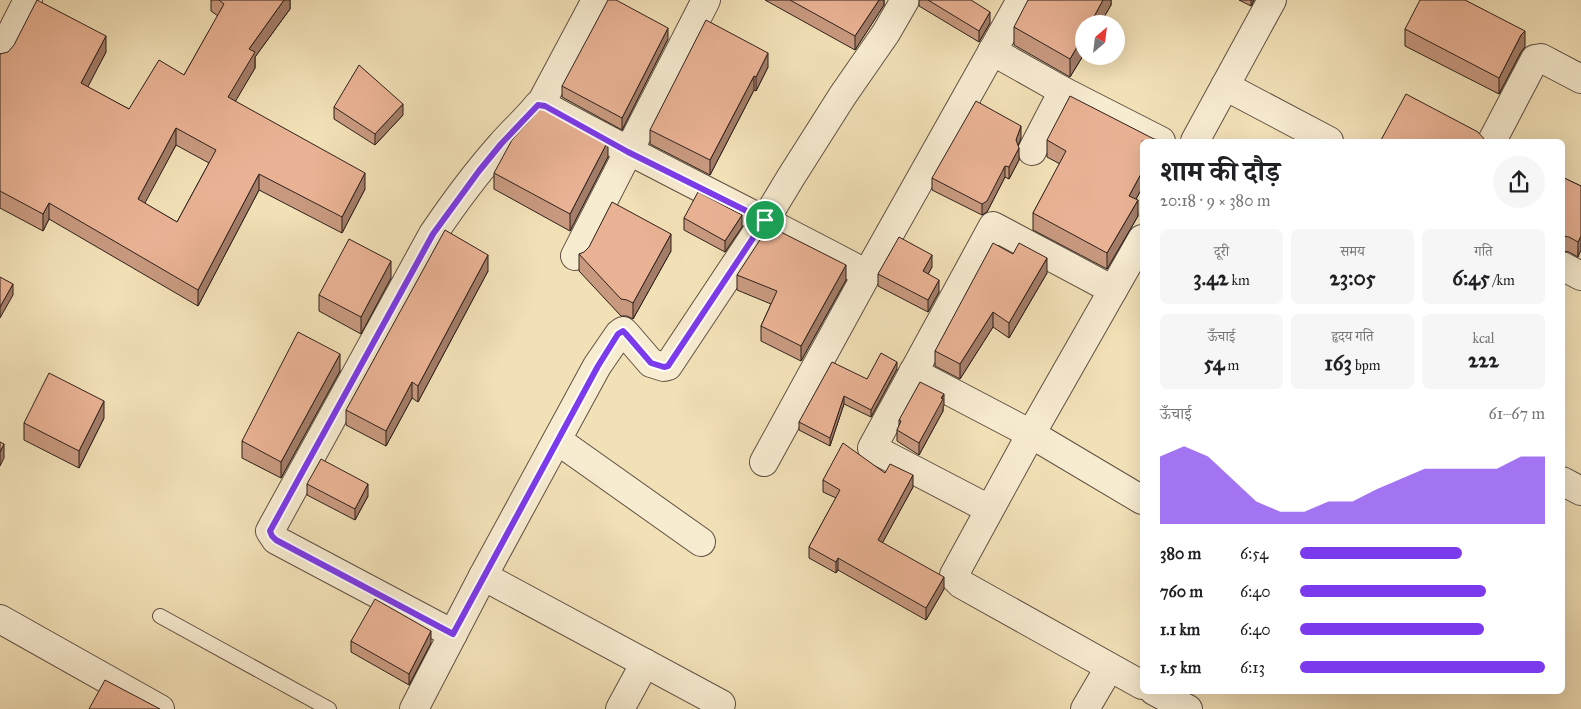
<!DOCTYPE html>
<html lang="hi">
<head>
<meta charset="utf-8">
<style>
	body { margin:0; font-family:"IM FELL Great Primer","Noto Serif Devanagari",serif; background:#f6f6f6; color:#202124; height:100vh; display:flex; flex-direction:column; font-size:19px; white-space:nowrap }
	* { box-sizing:border-box; margin:0 }
	p { font-size:16px; color:#757577 }
	.icon { flex:none; width:28px; height:28px; fill:none; stroke:currentColor; stroke-width:2; stroke-linecap:round; stroke-linejoin:round }
	.map { position:relative; flex:1; overflow:hidden }
	.panel { position:absolute; left:1140px; top:139px; width:425px; height:555px; display:flex; flex-direction:column; background:#fff; border-radius:8px; box-shadow:0 5px 20px #0002 }
	.panel>* { flex:none }
	.needle { width:32px; rotate:28deg }
	.buttons { position:absolute; left:1075px; top:15px; display:grid; gap:10px }
	.buttons a { display:grid; place-items:center; width:50px; height:50px; border-radius:50%; background:#fff; box-shadow:0 5px 20px #0002; font-size:25px }
	.pin { position:absolute; display:grid; place-items:center; width:42px; height:42px; color:#fff; margin:-21px; border:2px solid #fff; border-radius:50%; box-shadow:0 1px 5px #0007 }
	.round { display:grid; place-items:center; flex:none; width:52px; height:52px; border-radius:26px; background:#f6f6f6 }
	.summary { display:flex; align-items:center; justify-content:space-between; height:85px; padding:0 20px }
	h1 { font-size:28px; font-weight:700; line-height:38px }
	.figures { display:grid; grid-template-columns:repeat(3,1fr); gap:8px; height:85px; padding:5px 20px }
	.figures div { display:grid; align-content:center; border-radius:8px; background:#f6f6f6; text-align:center }
	.figures b { font-size:21px; font-weight:700 }
	.figures small { font-size:14px; font-weight:400 }
	.figures p { font-size:14px }
	.chart { height:140px; padding:10px 20px }
	.chart p { display:flex; justify-content:space-between }
	.chart svg { width:100%; height:90px; margin-top:5px; fill:#7c3aed; opacity:.7 }
	ul { padding:0 20px; list-style:none; font-size:16px }
	li { display:grid; grid-template-columns:80px 60px 1fr; align-items:center; height:38px }
	li i { height:12px; border-radius:6px; background:#7c3aed }
	.map>svg:first-child { display:block }
</style>
</head>
<body>
<div class="map">
<svg width="1581" height="709" viewBox="0 0 1581 709">
	<rect width="100%" height="100%" fill="#f2e0b7"/>
	<filter id="stains"><feTurbulence type="fractalNoise" baseFrequency=".004" numOctaves="4"/><feColorMatrix values="0 0 0 0 .2 0 0 0 0 .09 0 0 0 0 .02 0 0 0 .5 -.17"/></filter>
	<radialGradient id="worn" r=".72"><stop offset=".6" stop-color="#630" stop-opacity="0"/><stop offset="1" stop-color="#630" stop-opacity=".3"/></radialGradient>
	<g fill="none" stroke-linecap="round" stroke-linejoin="round">
		<defs>
			<path id="lane" d="M160,616L329,709"/>
			<g id="street">
				<path d="M992,51L1063,91L1161,141"/>
				<path d="M0,55L28,0"/>
				<path d="M1225,86L1329,141"/>
				<path d="M540,105L596,0"/>
				<path d="M1195,141L1272,0"/>
				<path d="M1492,141L1535,59L1541,58L1581,79"/>
				<path d="M1032,151L1063,91"/>
				<path d="M1142,239L1031,434L954,575L955,578L961,584L1142,685"/>
				<path d="M575,256L706,0"/>
				<path d="M1562,266L1581,276"/>
				<path d="M913,372L1031,434L1142,500"/>
				<path d="M557,440L701,542"/>
				<path d="M764,462L867,274L1021,0"/>
				<path d="M1562,481L1581,491"/>
				<path d="M989,509L872,448L993,226L1113,290"/>
				<path d="M483,576L721,704"/>
				<path d="M0,619L160,709"/>
				<path d="M453,634L276,540L270,531L433,234C454,203 476,173 501,145C513,131 527,119 538,105L545,106C651,164 760,217 867,274"/>
				<path d="M1154,691L1188,709"/>
				<path d="M414,709L483,576L597,366L619,334L623,331L626,334L651,363L664,367L668,366L765,220L791,177L843,95L886,33L905,0"/>
				<path d="M620,709L645,663"/>
				<path d="M1085,709L1109,668"/>
			</g>
		</defs>
		<use href="#lane" stroke="#5f5042" stroke-width="16"/>
		<use href="#street" stroke="#5f5042" stroke-width="30"/>
		<use href="#lane" stroke="#f7ebd0" stroke-width="14"/>
		<use href="#street" stroke="#f7ebd0" stroke-width="28"/>
	</g>
	<g fill="#c8997f" stroke="#2e201b" fill-rule="evenodd">
		<path d="M211,0H290V9L255,57V68L235,101L365,189L342,233L259,190L198,306L49,219L43,231L0,208V54L106,52L87,87L129,109L184,75L218,16L211,11ZM176,145L209,163L177,222L144,203Z"/>
		<path d="M765,0H884V5L855,50Z"/>
		<path d="M919,0H971L990,23L979,42L919,6Z"/>
		<path d="M1111,0V5L1100,24H1084V54L1070,77L1014,45V27Z"/>
		<path d="M1239,0H1254L1251,6Z"/>
		<path d="M1405,29L1525,47L1521,52L1499,94L1405,46Z"/>
		<path d="M668,39L622,130L562,97V86Z"/>
		<path d="M768,67L756,91L754,90L710,175L650,144V130Z"/>
		<path d="M334,107L403,115L375,145L334,119Z"/>
		<path d="M1021,138L1018,146L1019,160L1009,179L1005,177L987,212L982,215L932,190V178Z"/>
		<path d="M1047,140L1160,141H1142V188L1136,199L1138,216L1107,269L1033,230V213L1060,164L1047,157Z"/>
		<path d="M608,157L570,231L494,189V173Z"/>
		<path d="M1562,177L1581,186L1578,257L1569,252L1562,251Z"/>
		<path d="M684,218L742,227L725,252L684,230Z"/>
		<path d="M671,251L633,319L627,316H621L579,271V254Z"/>
		<path d="M932,267L928,274L939,292L928,312L878,286V274Z"/>
		<path d="M488,271L418,402L412,398L386,446L346,425V410Z"/>
		<path d="M1047,273L1009,338L993,327L960,379L935,366V351Z"/>
		<path d="M737,275L846,280L801,361L761,341V326L771,304L737,290Z"/>
		<path d="M391,278L361,334L319,311V295Z"/>
		<path d="M897,369L871,417L844,404L830,446L799,430V422L867,379Z"/>
		<path d="M340,371L281,478L242,458V441Z"/>
		<path d="M944,406L943,407V411L919,455L897,441V430L899,426V420Z"/>
		<path d="M104,418L79,468L24,440V423Z"/>
		<path d="M885,473L913,487L882,543L944,589L926,620L838,570L836,573L809,558V547L836,498L823,492V480Z"/>
		<path d="M307,484L368,496L355,520L307,495Z"/>
		<path d="M351,641L431,643L409,685L351,652Z"/>
	</g>
	<g fill="#a37d68" stroke="#2e201b">
		<path d="M284,0H290V9L255,57V68L228,114V97L249,49Z"/>
		<path d="M879,0H884V5L855,50V36Z"/>
		<path d="M1103,0H1111V5L1100,24H1090Z"/>
		<path d="M1251,0H1254L1251,6Z"/>
		<path d="M990,12V23L979,42V31Z"/>
		<path d="M668,28V39L622,130V118Z"/>
		<path d="M1525,31V47L1521,52L1499,94V78L1521,35Z"/>
		<path d="M1084,35V54L1070,77V59Z"/>
		<path d="M106,36V52L81,100V83Z"/>
		<path d="M768,53V67L756,91V77Z"/>
		<path d="M754,76V90L710,175V160Z"/>
		<path d="M403,104V115L375,145V134Z"/>
		<path d="M1021,126V138L1016,151V140Z"/>
		<path d="M176,128V145L138,216V199Z"/>
		<path d="M608,141V157L570,231V214Z"/>
		<path d="M1019,148V160L1009,179V167Z"/>
		<path d="M1005,166V177L987,212L982,215V204Z"/>
		<path d="M1142,172V188L1129,212V196Z"/>
		<path d="M365,173V189L342,233V217Z"/>
		<path d="M259,174V190L198,306V290Z"/>
		<path d="M1138,200V216L1107,269V253Z"/>
		<path d="M49,203V219L43,231V214Z"/>
		<path d="M742,215V227L725,252V241Z"/>
		<path d="M671,234V251L633,319V303Z"/>
		<path d="M1581,236V250L1578,257V242Z"/>
		<path d="M488,255V271L418,402V386Z"/>
		<path d="M932,255V267L923,283V271Z"/>
		<path d="M1047,258V273L1009,338V323Z"/>
		<path d="M391,261V278L361,334V317Z"/>
		<path d="M846,265V280L801,361V346Z"/>
		<path d="M939,280V292L928,312V300Z"/>
		<path d="M13,284V295L0,318V307Z"/>
		<path d="M993,312V327L960,379V364Z"/>
		<path d="M340,354V371L281,478V462Z"/>
		<path d="M897,362V369L871,417V410Z"/>
		<path d="M412,382V398L386,446V431Z"/>
		<path d="M944,394V406L943,407V411L919,455V443Z"/>
		<path d="M844,396V404L830,446V438Z"/>
		<path d="M104,401V418L79,468V451Z"/>
		<path d="M4,444V458L0,466V452Z"/>
		<path d="M913,475V487L878,551V540Z"/>
		<path d="M368,484V496L355,520V509Z"/>
		<path d="M838,558V570L836,573V562Z"/>
		<path d="M944,577V589L926,620V608Z"/>
		<path d="M431,631V643L409,685V674Z"/>
	</g>
	<g fill="#e9b294" stroke="#2e201b" fill-rule="evenodd">
		<path d="M37,0L106,36L81,83L129,109L159,60L184,75L224,4L219,0H284L249,49L255,52L228,97L365,173L342,217L259,174L198,290L49,203L43,214L0,191V54L8,52L14,45ZM176,128L216,150L177,222L138,199Z"/>
		<path d="M608,0H616L668,28L622,118L562,86Z"/>
		<path d="M790,0H879L855,36Z"/>
		<path d="M928,0H971L990,12L979,31Z"/>
		<path d="M1028,0H1103L1090,24H1084V35L1070,59L1014,27Z"/>
		<path d="M1420,0H1465L1525,31L1521,35L1499,78L1405,29Z"/>
		<path d="M706,20L768,53L756,77L754,76L710,160L650,130Z"/>
		<path d="M359,65L403,104L375,134L334,107Z"/>
		<path d="M1406,94L1478,132L1485,140L1495,141H1383L1381,140Z"/>
		<path d="M1070,96L1154,139L1160,140L1159,141H1142V172L1129,196L1138,200L1107,253L1033,213L1066,151L1047,140Z"/>
		<path d="M976,101L1021,126L1016,140L1019,148L1009,167L1005,166L987,201L982,204L932,178Z"/>
		<path d="M543,106L608,141L570,214L494,173L512,140Z"/>
		<path d="M1562,177L1581,186V236L1578,242L1569,237L1562,236Z"/>
		<path d="M698,192L742,215L725,241L684,218Z"/>
		<path d="M612,202L671,234L633,303L627,300L621,299L579,254L584,252L589,247Z"/>
		<path d="M769,226L846,265L801,346L761,326L777,291L737,275Z"/>
		<path d="M445,230L488,255L418,386L412,382L386,431L346,410Z"/>
		<path d="M899,237L932,255L923,271L939,280L928,300L878,274Z"/>
		<path d="M349,239L391,261L361,317L319,295Z"/>
		<path d="M993,243L1013,254L1019,243L1047,258L1009,323L993,312L960,364L935,351Z"/>
		<path d="M0,277L13,284L0,307Z"/>
		<path d="M298,332L340,354L281,462L242,441Z"/>
		<path d="M881,353L897,362L871,410L844,396L830,438L799,422L832,362L867,379Z"/>
		<path d="M49,373L104,401L79,451L24,423Z"/>
		<path d="M920,382L944,394L941,398L943,399L919,443L897,430L901,421L899,420Z"/>
		<path d="M0,442L4,444L0,452Z"/>
		<path d="M843,443L885,473L890,464L913,475L878,540L944,577L926,608L838,558L836,562L809,547L840,490L823,480Z"/>
		<path d="M321,459L368,484L355,509L307,484Z"/>
		<path d="M375,599L431,631L409,674L351,641Z"/>
		<path d="M105,680L160,709H89Z"/>
	</g>
	<g fill="none" stroke-linecap="round" stroke-linejoin="round">
		<defs>
			<path id="route" d="M538,105L545,106L628,152L765,220L668,366L664,367L651,363L626,334L623,331L618,334L598,366L453,634L276,540L272,536L270,531L433,234L479,171L501,144Z"/>
		</defs>
		<use href="#route" stroke="#fff" stroke-width="10"/>
		<use href="#route" stroke="#7c3aed" stroke-width="6"/>
	</g>
	<rect width="100%" height="100%" filter="url(#stains)"/>
	<rect width="100%" height="100%" fill="url(#worn)"/>
</svg>
<div class="buttons">
<a><svg class="needle" viewBox="-14 -14 28 28"><path d="M0-13l5 13h-10z" fill="#e53935"/><path d="M0 13l5-13h-10z" fill="#757577"/></svg></a>
</div>
<div class="pin" style="left:765px;top:220px;background:#1e9e55"><svg class="icon" aria-label="arrive" viewBox="0 0 24 24"><path d="M6 21V4h12l-3 4 3 4H6"/></svg></div>
<section class="panel">
<div class="summary"><div><h1>शाम की दौड़</h1><p>20:18 · 9 × 380 m</p></div><a class="round"><svg class="icon" aria-label="share" viewBox="0 0 24 24"><path d="M12 15V3M7 8l5-5 5 5M5 13v7h14v-7"/></svg></a></div>
<div class="figures">
<div><p>दूरी</p><b>3.42<small> km</small></b></div>
<div><p>समय</p><b>23:05</b></div>
<div><p>गति</p><b>6:45<small> /km</small></b></div>
</div>
<div class="figures">
<div><p>ऊँचाई</p><b>54<small> m</small></b></div>
<div><p>हृदय गति</p><b>163<small> bpm</small></b></div>
<div><p>kcal</p><b>222</b></div>
</div>
<div class="chart"><p><span>ऊँचाई</span>61–67 m</p>
<svg viewBox="0 0 160 44" preserveAspectRatio="none"><path d="M0 44V11L10 6L20 11L30 22L40 33L50 38L60 38L70 33L80 33L90 27L100 22L110 17L120 17L130 17L140 17L150 11L160 11V44z"/></svg>
</div>
<ul>
<li><b>380 m</b>6:54<i style="width:66%"></i></li>
<li><b>760 m</b>6:40<i style="width:76%"></i></li>
<li><b>1.1 km</b>6:40<i style="width:75%"></i></li>
<li><b>1.5 km</b>6:13<i style="width:100%"></i></li>
</ul>
</section>
</div>
</body>
</html>
